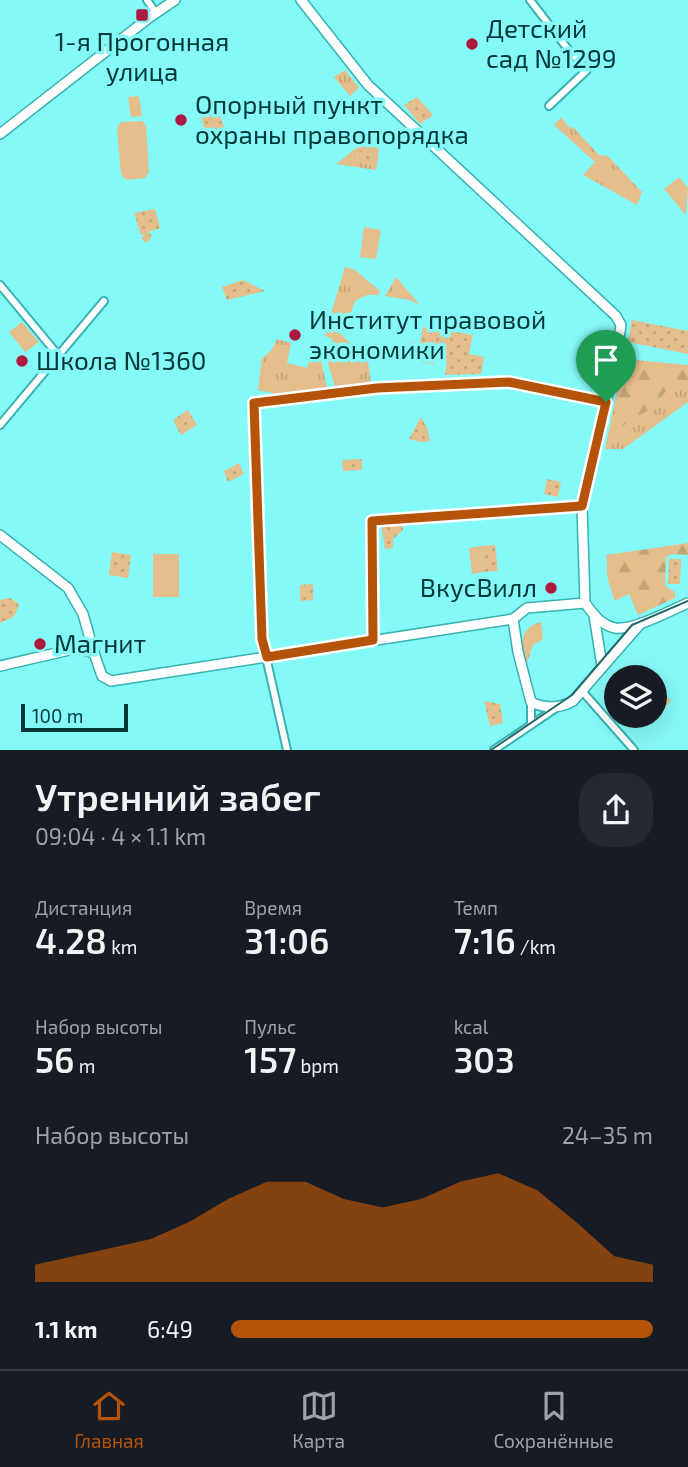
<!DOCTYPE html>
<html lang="ru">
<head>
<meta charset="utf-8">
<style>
	body { margin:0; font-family:"Exo 2",sans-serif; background:#242831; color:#f1f3f6; height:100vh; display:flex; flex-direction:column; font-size:26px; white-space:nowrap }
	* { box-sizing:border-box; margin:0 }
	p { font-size:23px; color:#9ea1a6 }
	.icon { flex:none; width:38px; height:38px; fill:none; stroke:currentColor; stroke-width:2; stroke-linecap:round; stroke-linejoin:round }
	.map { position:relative; height:750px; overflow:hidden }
	.panel { display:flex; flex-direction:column; background:#171b24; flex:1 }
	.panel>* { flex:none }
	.controls { position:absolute; left:604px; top:665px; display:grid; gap:14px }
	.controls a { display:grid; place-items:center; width:63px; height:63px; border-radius:50%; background:#171b24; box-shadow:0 7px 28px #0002; font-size:35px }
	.scale { position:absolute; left:21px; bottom:18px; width:107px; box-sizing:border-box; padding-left:7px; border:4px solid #013939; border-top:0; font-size:19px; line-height:24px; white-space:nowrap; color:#013939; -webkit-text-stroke:5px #85f9f8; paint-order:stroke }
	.pin { position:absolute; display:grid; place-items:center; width:60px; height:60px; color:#fff; margin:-72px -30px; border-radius:50% 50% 50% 0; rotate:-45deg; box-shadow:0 0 7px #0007 }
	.pin .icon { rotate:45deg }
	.round { display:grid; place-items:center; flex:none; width:74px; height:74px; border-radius:28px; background:#242831 }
	.overview { display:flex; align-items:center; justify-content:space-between; height:119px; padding:0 35px }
	h1 { font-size:38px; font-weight:600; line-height:52px }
	.metrics { display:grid; grid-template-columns:repeat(3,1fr); gap:10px; height:119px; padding:7px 35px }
	.metrics div { display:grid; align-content:center }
	.metrics b { font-size:35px; font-weight:600 }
	.metrics small { font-size:19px; font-weight:400 }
	.metrics p { font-size:19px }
	.chart { height:196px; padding:14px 35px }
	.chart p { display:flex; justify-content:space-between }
	.chart svg { width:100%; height:126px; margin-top:7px; fill:#b45309; opacity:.7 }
	ul { padding:0 35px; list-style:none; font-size:23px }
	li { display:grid; grid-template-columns:112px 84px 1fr; align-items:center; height:52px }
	li i { height:18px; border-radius:9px; background:#b45309 }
	.dock { display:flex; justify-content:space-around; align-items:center; height:98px; border-top:2px solid #363941; background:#171b24; font-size:19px; color:#9ea1a6 }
	.dock a { display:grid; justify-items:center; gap:4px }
	.dock .active { color:#b45309 }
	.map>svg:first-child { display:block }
</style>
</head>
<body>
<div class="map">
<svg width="688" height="750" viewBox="0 0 688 750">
	<defs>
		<pattern id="grass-tufts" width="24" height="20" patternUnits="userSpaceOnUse" patternTransform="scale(1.75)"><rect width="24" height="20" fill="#e4be8b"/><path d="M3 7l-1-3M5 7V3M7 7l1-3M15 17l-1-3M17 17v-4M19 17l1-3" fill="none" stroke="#c2a479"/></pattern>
		<pattern id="forest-firs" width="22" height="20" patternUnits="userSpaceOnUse" patternTransform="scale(1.75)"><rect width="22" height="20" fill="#e4be8b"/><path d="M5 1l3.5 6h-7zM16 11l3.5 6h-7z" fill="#c2a479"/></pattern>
		<pattern id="park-dots" width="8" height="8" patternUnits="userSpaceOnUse" patternTransform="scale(1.75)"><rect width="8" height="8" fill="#e4be8b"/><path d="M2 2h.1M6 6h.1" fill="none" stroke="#c2a479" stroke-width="1.8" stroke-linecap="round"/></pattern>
	</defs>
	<rect width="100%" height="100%" fill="#85f9f8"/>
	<g fill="url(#grass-tufts)">
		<path d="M345,70L359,88L350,96L334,77Z"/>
		<path d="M561,117L570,128L573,127L599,155L608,156L642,192L637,205L583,175L595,162L554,125Z"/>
		<path d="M368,139L379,150L376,170L336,164Z"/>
		<path d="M345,267L355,270L380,291L379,295H367L355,301L348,321L351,334L331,314Z"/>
		<path d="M396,277L420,305L410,300L385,296Z"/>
		<path d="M329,322L368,362L371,383L335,387L328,363L333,339L325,336Z"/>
		<path d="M277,339L291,343L287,363L307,368L311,357L321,360L327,389L273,396V393L258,390L262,358L271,351Z"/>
		<path d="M624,359L688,365V402L623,449H605Z"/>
		<path d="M541,622L543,639L533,645L527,663C520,645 519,628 541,622Z"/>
	</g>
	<g fill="url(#forest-firs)">
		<path d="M629,365L688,368V381L667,390L653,407L621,427C609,415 618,376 629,365Z"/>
		<path d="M688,543V555L672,554L666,557L665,586L675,592V598L638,615L629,594L614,601C613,591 607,582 607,573C606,566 608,562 606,555Z"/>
	</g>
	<g fill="url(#park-dots)">
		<path d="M417,97L433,115L420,124L404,105Z"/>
		<path d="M218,110L227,135L209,142L201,117Z"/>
		<path d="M356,150L375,153L373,166L353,163Z"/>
		<path d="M155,209L160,228L148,232L152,236L147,243L141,238L146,234L141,235L134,213Z"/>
		<path d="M243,280L265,291L227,300L222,287Z"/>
		<path d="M632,320L688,331V354L628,342Z"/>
		<path d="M423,327L441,330L440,336L448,338L450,331L473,335L469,354L484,357L481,374L445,375L447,360L435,358L434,364L406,360L409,342L420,344Z"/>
		<path d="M188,410L197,425L181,435L173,420Z"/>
		<path d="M421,417L427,428L430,441L421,442L409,439Z"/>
		<path d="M362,459V470L343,471L342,460Z"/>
		<path d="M239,463L244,474L228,482L224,471Z"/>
		<path d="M547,479L561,482L558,497L544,494Z"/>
		<path d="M402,522L403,530L393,539V548L385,549L381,523Z"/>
		<path d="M495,545L498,571L483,572L481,546Z"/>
		<path d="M112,552L131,555L128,578L109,575Z"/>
		<path d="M669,559H681L680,584H668Z"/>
		<path d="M313,584V600L300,601V585Z"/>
		<path d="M10,598L19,604C14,620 13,617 0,623V600Z"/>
		<path d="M660,691L671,700L661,713L654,708L655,698Z"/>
		<path d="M484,701L500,704L503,723L490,726Z"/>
	</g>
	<g fill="#e4be8b">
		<path d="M139,96L142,116L131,117L128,97Z"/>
		<path d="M142,121L146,126L149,172L145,178L126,180L121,174L117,128L121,122Z"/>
		<path d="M679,177L688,188L686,215L664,189Z"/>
		<path d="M364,227L381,230L376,259L360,257Z"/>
		<path d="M22,322L39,342L25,352L9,332Z"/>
		<path d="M481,546L483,572L472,574L469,548Z"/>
		<rect x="153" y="554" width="26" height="43"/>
	</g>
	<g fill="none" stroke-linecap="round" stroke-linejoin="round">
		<defs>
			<g id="street">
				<path d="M147,0L156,13"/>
				<path d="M530,0L567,48L587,70L549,106"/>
				<path d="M0,285L58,355"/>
				<path d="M0,425L104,301"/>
				<path d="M373,640L372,521L582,506"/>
				<path d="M582,691L634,750"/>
				<path d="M531,723V702"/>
				<path d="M287,750L262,639L254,403L377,388L509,382L606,402"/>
				<path d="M494,750L556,708"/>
			</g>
			<g id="secondary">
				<path d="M301,0L368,85L616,316L621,325L616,357L582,506L585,603"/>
				<path d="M0,134L150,17L175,0"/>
				<path d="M0,535L68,588L83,614L94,653"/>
				<path d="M594,615L602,666"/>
				<path d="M641,623L573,701C559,709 546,709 531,702L518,652L513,619L527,608L585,603C593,614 601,625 615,628C633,631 671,610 688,603"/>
				<path d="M0,666L78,648L94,653L102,676L111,681L513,619"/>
			</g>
		</defs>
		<use href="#street" stroke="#35b2b1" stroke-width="10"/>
		<use href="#secondary" stroke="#35b2b1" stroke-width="12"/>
		<use href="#street" stroke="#fff" stroke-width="6"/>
		<use href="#secondary" stroke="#fff" stroke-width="9"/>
		<path stroke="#236b6b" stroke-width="2" d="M491,750L572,695L632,625L688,601"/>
	</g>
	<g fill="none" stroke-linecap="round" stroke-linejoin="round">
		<defs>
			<path id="route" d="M509,382L606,402L582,506L372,521L373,640L267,657L262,639L254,403L377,388Z"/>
		</defs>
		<use href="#route" stroke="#fff" stroke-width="14"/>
		<use href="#route" stroke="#b45309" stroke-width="9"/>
	</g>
	<g fill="#ae1a3f" stroke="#85f9f8" stroke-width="2.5">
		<rect x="135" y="8" width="14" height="14" rx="3.5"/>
		<circle cx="472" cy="44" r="7"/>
		<circle cx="181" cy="120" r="7"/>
		<circle cx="295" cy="335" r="7"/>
		<circle cx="22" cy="361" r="7"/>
		<circle cx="551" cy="588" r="7"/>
		<circle cx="40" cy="644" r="7"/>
	</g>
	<g text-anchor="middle" stroke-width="7" stroke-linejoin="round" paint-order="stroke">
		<g font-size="26" fill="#013939" stroke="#85f9f8" text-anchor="start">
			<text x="486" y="38">Детский<tspan x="486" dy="30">сад №1299</tspan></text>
			<text x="142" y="51" text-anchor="middle">1-я Прогонная<tspan x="142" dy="30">улица</tspan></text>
			<text x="195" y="114">Опорный пункт<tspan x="195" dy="30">охраны правопорядка</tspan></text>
			<text x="309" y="329">Институт правовой<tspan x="309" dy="30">экономики</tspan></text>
			<text x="36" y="370">Школа №1360</text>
			<text x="537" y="597" text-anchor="end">ВкусВилл</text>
			<text x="54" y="653">Магнит</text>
		</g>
	</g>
</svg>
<div class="controls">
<a><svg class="icon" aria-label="layers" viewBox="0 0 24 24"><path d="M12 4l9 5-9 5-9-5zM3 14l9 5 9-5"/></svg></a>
</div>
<div class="scale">100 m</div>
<div class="pin" style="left:606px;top:402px;background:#1e9e55"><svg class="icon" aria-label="arrive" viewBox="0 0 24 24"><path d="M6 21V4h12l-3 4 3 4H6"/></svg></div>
</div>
<section class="panel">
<div class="overview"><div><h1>Утренний забег</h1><p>09:04 · 4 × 1.1 km</p></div><a class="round"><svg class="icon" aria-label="share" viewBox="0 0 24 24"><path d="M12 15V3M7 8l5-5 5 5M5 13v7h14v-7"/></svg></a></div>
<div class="metrics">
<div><p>Дистанция</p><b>4.28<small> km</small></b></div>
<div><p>Время</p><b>31:06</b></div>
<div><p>Темп</p><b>7:16<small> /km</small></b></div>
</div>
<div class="metrics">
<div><p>Набор высоты</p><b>56<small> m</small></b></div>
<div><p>Пульс</p><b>157<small> bpm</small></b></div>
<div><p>kcal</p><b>303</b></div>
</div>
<div class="chart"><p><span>Набор высоты</span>24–35 m</p>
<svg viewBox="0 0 160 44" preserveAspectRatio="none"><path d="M0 44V38L10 35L20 32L30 29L40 23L50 15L60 9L70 9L80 15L90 18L100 15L110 9L120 6L130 12L140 23L150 35L160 38V44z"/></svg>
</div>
<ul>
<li><b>1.1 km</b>6:49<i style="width:100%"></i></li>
</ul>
</section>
<nav class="dock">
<a class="active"><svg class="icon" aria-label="home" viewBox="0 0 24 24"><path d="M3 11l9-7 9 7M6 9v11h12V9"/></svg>Главная</a>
<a><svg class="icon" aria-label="map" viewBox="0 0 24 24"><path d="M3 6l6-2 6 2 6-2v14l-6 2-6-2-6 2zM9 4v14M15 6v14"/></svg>Карта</a>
<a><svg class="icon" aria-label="saved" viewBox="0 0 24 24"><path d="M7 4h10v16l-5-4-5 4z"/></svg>Сохранённые</a>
</nav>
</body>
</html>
